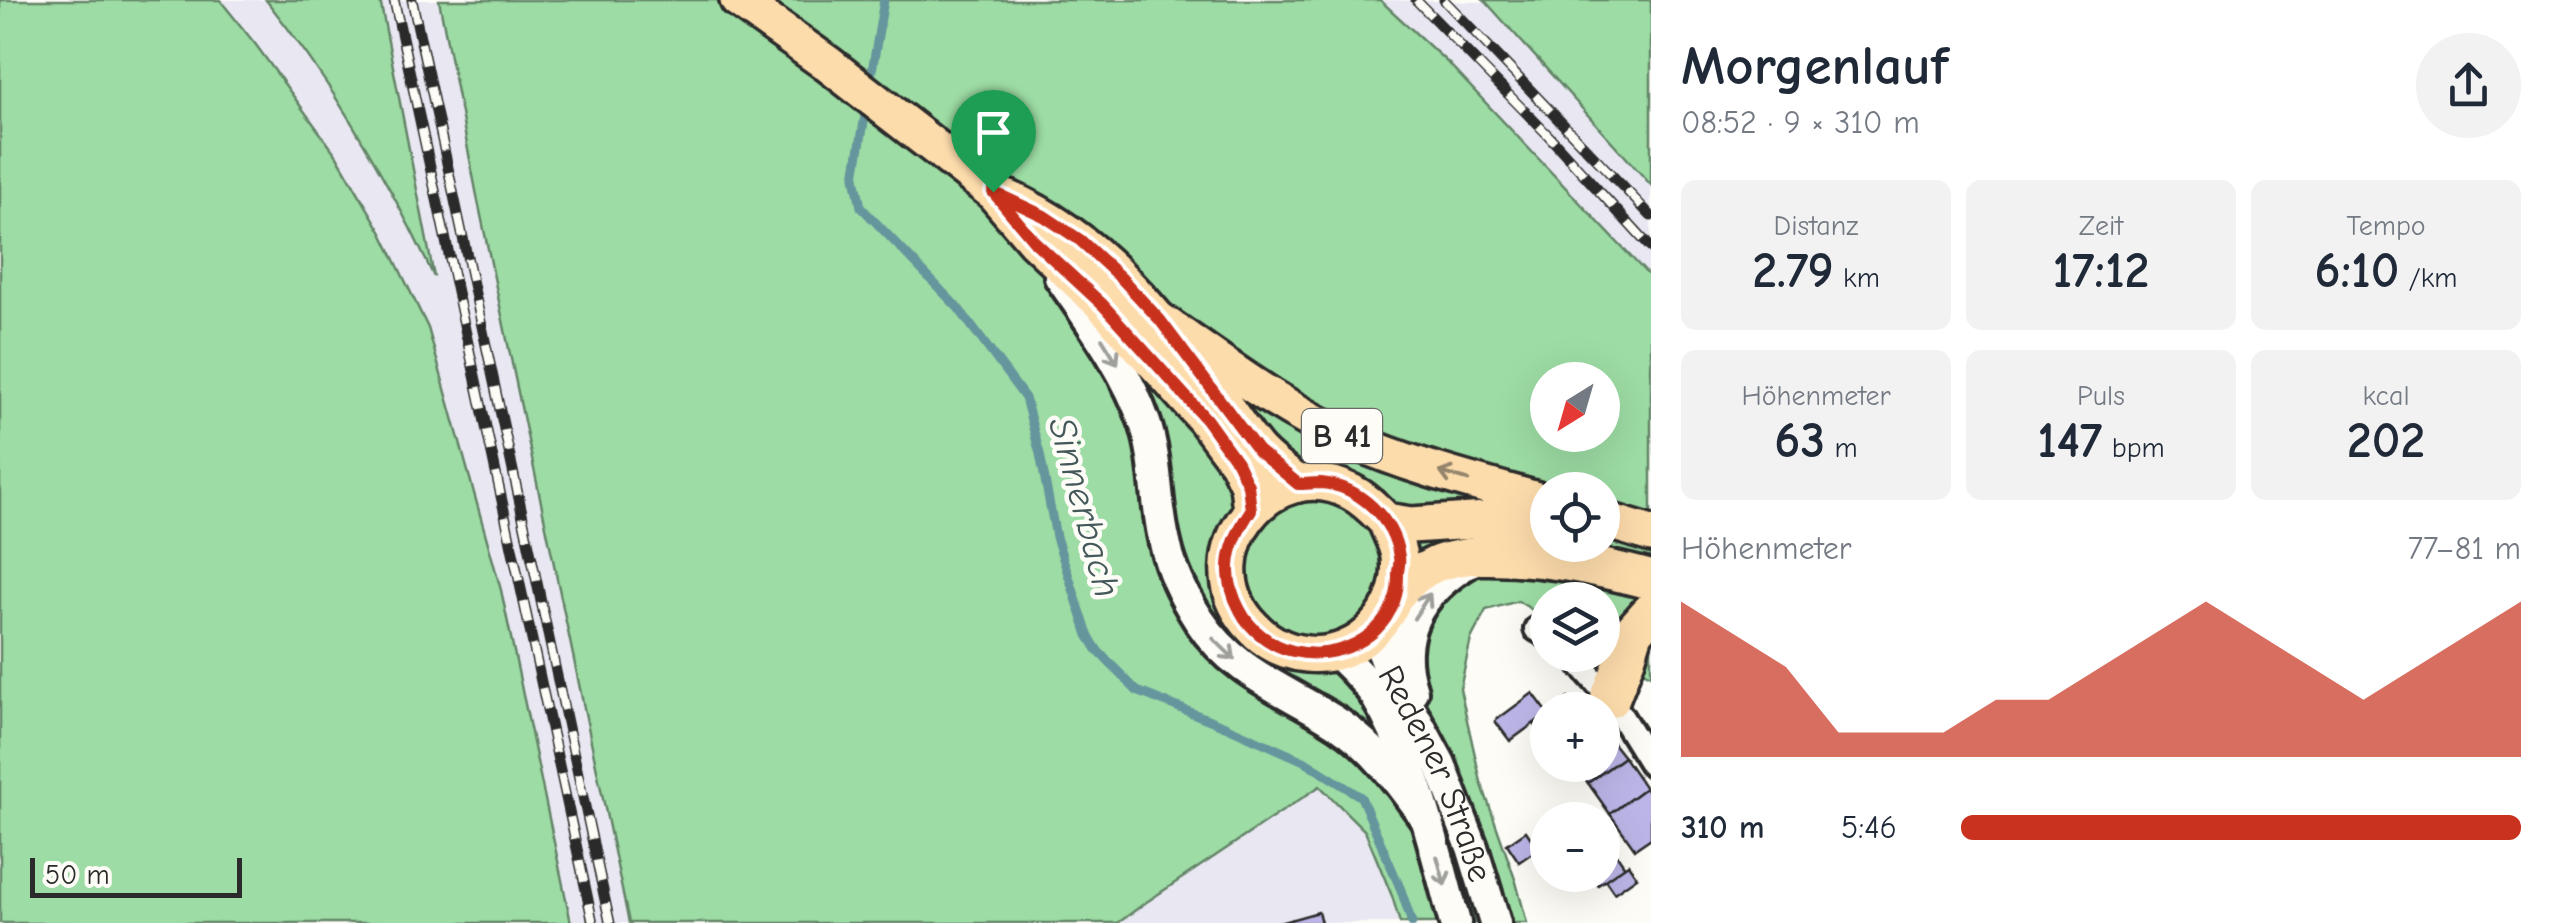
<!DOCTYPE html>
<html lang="de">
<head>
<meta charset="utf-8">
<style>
	body { margin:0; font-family:"Comic Neue",sans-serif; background:#f2f2f3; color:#1f2937; height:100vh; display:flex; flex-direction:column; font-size:38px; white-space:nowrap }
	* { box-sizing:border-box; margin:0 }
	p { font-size:32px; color:#747a83 }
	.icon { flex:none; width:55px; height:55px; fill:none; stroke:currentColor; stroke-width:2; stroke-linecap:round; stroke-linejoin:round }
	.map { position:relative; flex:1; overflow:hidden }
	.details { display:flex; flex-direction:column; background:#fff; width:900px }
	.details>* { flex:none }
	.needle { width:65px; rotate:217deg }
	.fabs { position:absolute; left:1530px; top:362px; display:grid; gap:20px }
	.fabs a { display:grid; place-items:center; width:90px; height:90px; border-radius:50%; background:#fff; box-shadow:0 10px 40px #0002; font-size:50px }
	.scale { position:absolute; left:30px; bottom:25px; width:212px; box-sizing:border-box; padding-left:10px; border:5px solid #2b2b2b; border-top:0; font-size:28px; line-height:35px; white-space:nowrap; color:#2b2b2b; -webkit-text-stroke:8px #fdfcf7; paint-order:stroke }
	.pin { position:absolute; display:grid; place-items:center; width:85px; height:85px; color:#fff; margin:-102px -42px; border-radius:50% 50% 50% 0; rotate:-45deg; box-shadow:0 0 10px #0007 }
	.pin .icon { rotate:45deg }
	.round { display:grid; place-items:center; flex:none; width:105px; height:105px; border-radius:52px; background:#f2f2f3 }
	.head { display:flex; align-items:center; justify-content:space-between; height:170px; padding:0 30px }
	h1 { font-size:55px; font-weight:700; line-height:75px }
	.stats { display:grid; grid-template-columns:repeat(3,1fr); gap:15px; height:170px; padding:10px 30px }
	.stats div { display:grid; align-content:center; border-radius:15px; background:#f2f2f3; text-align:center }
	.stats b { font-size:50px; font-weight:700 }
	.stats small { font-size:28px; font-weight:400 }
	.stats p { font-size:28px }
	.chart { height:280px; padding:20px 30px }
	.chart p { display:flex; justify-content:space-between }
	.chart svg { width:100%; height:180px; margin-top:10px; fill:#c8321e; opacity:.7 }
	ul { padding:0 30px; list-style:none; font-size:32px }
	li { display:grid; grid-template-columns:160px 120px 1fr; align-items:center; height:75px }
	li i { height:25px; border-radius:12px; background:#c8321e }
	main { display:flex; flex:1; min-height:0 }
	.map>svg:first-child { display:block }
</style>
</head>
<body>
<main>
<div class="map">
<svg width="1651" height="923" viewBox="0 0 1651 923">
	<rect width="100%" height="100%" fill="#fdfcf7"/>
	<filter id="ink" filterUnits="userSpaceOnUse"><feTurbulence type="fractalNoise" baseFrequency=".01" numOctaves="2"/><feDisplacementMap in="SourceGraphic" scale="20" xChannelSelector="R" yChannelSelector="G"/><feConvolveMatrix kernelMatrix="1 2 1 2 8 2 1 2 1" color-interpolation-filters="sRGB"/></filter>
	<g filter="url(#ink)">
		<g fill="#e9e7f2">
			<path d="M220,0H266L294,35L371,154L432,272L380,0H439L478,201L629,923H571L501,590L428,328L382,233L337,156L256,45Z"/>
			<path d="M1380,0L1486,2L1651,185V278L1449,64Z"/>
			<path d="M1320,785L1365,831L1392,896L1400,923H1118L1145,903Z"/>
		</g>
		<g fill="#9ddca4" stroke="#648468" stroke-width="2.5" fill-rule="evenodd">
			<path d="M0,0H220L256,45L337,156L382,233L428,328L501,590L571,923H0Z"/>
			<path d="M266,0H380L434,277C388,179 334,85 266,0Z"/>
			<path d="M439,0H1380L1449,64L1651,278V675L1603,651L1602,600H1548L1547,619L1518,601L1486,610L1471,639L1460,689L1481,782L1516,882L1527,923H1400L1392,896L1365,831L1320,786L1145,903L1118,923H629L478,201ZM1548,380H1602V435H1548ZM1548,490H1602V545H1548Z"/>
			<path d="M1484,0H1651V185L1486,2Z"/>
		</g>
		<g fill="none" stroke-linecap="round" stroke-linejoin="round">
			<g stroke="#66969d" stroke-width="9">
				<path d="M870,83L884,0"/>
				<path d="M867,103L855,177L861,207L959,309L1025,398L1040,454L1056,537L1088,635L1098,651L1137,691L1225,726L1304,761L1361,797L1401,890L1412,923"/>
			</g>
		</g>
		<g fill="#bbb6e7" stroke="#2b2b2b" stroke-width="2.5">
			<path d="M1533,693L1548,713L1510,741L1495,721Z"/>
			<path d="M1568,698L1577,710H1552Z"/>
			<path d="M1548,713V742L1534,724Z"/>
			<path d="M1609,738L1624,757L1588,783L1575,765H1602V743Z"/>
			<path d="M1624,757L1645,788L1610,814L1588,783Z"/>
			<path d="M1645,788L1651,796V838L1635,849L1610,814Z"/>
			<path d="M1526,831L1538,849L1519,862L1507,844Z"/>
			<path d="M1612,848L1625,867L1598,885L1591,875H1602V855Z"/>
			<path d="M1628,864L1637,877L1614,893L1605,880Z"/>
			<path d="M1318,912L1321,923H1279Z"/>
		</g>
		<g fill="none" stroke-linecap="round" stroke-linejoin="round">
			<defs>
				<g id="minor">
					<path d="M1536,629L1548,636"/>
					<path d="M1572,655L1610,698L1651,764"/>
				</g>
				<g id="secondary">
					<path d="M1060,277C1092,324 1126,369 1145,423C1158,461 1155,504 1165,543C1171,570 1184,597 1199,620C1235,675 1288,690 1339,724C1375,748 1401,784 1426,819"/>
					<path id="s1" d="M1380,624V647L1388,668L1440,764L1472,847L1495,923"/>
					<path d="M1336,652C1350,666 1367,681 1377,698C1417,766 1434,847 1455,923"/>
					<path d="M1412,691C1392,632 1422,589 1472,560"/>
				</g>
				<g id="primary">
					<path d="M738,0L828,64L993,192L1035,241L1103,305L1205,419L1237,462L1248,485L1251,510"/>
					<path d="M1007,198C1097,237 1154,312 1212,388C1227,408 1241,431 1257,450C1269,463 1284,474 1298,484"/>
					<path d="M1159,320C1220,362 1281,409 1349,439C1412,467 1481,484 1548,503"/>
					<path d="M1602,519L1651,534"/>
					<path d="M1386,521C1390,532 1398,546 1399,557C1405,610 1361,660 1307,654C1283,652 1263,640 1248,622C1191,554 1271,450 1351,492C1365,499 1375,510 1386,521L1411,525L1487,520L1548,521"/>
					<path d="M1397,594C1423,564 1443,559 1481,555"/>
				</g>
				<g id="trunk">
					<path d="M1481,555C1540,554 1594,565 1651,580"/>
					<path d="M1610,698L1626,657L1634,631L1651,612"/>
				</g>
			</defs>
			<use href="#minor" stroke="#2b2b2b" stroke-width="30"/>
			<use href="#secondary" stroke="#2b2b2b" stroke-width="38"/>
			<use href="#primary" stroke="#2b2b2b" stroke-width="42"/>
			<use href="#trunk" stroke="#2b2b2b" stroke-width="45"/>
			<use href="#minor" stroke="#fdfcf7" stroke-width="22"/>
			<use href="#secondary" stroke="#fdfcf7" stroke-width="30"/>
			<use href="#primary" stroke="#fddcac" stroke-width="35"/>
			<use href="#trunk" stroke="#fddcac" stroke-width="38"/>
			<defs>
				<g id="rail">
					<path d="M394,0L593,923"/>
					<path d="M412,0L610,923"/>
					<path d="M1416,0L1548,135L1651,248"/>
					<path d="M1444,0L1651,216"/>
				</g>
			</defs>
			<use href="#rail" stroke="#2b2b2b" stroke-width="11"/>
			<use href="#rail" stroke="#fdfcf7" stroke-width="8" stroke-dasharray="22" stroke-linecap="butt"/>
		</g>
		<defs><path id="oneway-shaft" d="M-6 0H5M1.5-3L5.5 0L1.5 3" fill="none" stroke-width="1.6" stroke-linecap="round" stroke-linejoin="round" transform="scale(2.5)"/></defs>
		<g stroke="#9e9e9b">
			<use href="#oneway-shaft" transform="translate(1110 351) rotate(58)"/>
			<use href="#oneway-shaft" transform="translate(1422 606) rotate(-57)"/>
			<use href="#oneway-shaft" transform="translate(1224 649) rotate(44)"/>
			<use href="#oneway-shaft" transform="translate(1441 871) rotate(75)"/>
		</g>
		<use stroke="#94846c" href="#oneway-shaft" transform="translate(1454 476) rotate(-163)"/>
	</g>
	<g fill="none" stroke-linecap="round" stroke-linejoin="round" filter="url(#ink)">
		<defs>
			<path id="route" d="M993,192L1044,216L1080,240L1122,279L1160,320L1258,451L1298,484C1306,484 1314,483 1321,483C1359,486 1394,519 1399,557C1400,562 1399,567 1398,572C1398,579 1398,588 1396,595C1384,640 1335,661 1293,651C1271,646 1250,630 1240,610C1220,573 1229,543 1251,510L1248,485L1237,462L1206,419L1103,305L1035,242Z"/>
		</defs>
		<use href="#route" stroke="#fff" stroke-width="20"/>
		<use href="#route" stroke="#c8321e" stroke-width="12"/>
	</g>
	<g text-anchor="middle" stroke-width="9" stroke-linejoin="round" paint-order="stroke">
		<rect fill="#fdfcf7" stroke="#6a6a68" stroke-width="2.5" x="1302" y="409" width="80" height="54" rx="8"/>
		<g font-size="32" font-weight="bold" fill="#2b2b2b">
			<text x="1342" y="447">B 41</text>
		</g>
		<g font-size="35" fill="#2b2b2b" stroke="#fdfcf7">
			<text dy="12" stroke="none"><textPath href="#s1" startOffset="162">Redener Straße</textPath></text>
		</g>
		<g font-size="38" font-style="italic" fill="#44585a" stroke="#fdfcf7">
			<text transform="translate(1085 507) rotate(75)" y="13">Sinnerbach</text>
		</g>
	</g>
</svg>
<div class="fabs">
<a><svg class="needle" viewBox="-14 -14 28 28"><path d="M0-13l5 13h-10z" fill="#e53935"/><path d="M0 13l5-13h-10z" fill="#747a83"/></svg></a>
<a><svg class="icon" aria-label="locate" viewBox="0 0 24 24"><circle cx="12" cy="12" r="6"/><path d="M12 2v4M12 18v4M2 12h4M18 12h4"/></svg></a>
<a><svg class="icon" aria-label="layers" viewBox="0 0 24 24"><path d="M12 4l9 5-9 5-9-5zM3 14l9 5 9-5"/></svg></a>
<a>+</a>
<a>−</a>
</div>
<div class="scale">50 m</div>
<div class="pin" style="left:993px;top:192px;background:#1e9e55"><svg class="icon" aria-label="arrive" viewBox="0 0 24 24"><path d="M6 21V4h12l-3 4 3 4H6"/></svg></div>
</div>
<section class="details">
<div class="head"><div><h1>Morgenlauf</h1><p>08:52 · 9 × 310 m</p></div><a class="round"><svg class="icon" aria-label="share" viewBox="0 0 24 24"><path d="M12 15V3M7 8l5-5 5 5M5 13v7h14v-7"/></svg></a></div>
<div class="stats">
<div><p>Distanz</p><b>2.79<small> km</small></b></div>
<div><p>Zeit</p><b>17:12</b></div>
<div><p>Tempo</p><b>6:10<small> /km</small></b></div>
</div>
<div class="stats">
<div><p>Höhenmeter</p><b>63<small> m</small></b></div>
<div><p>Puls</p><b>147<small> bpm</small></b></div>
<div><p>kcal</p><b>202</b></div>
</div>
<div class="chart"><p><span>Höhenmeter</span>77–81 m</p>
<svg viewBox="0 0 160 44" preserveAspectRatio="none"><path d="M0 44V6L10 14L20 22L30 38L40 38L50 38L60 30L70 30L80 22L90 14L100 6L110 14L120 22L130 30L140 22L150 14L160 6V44z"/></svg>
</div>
<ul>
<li><b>310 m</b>5:46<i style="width:100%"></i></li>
</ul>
</section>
</main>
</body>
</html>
